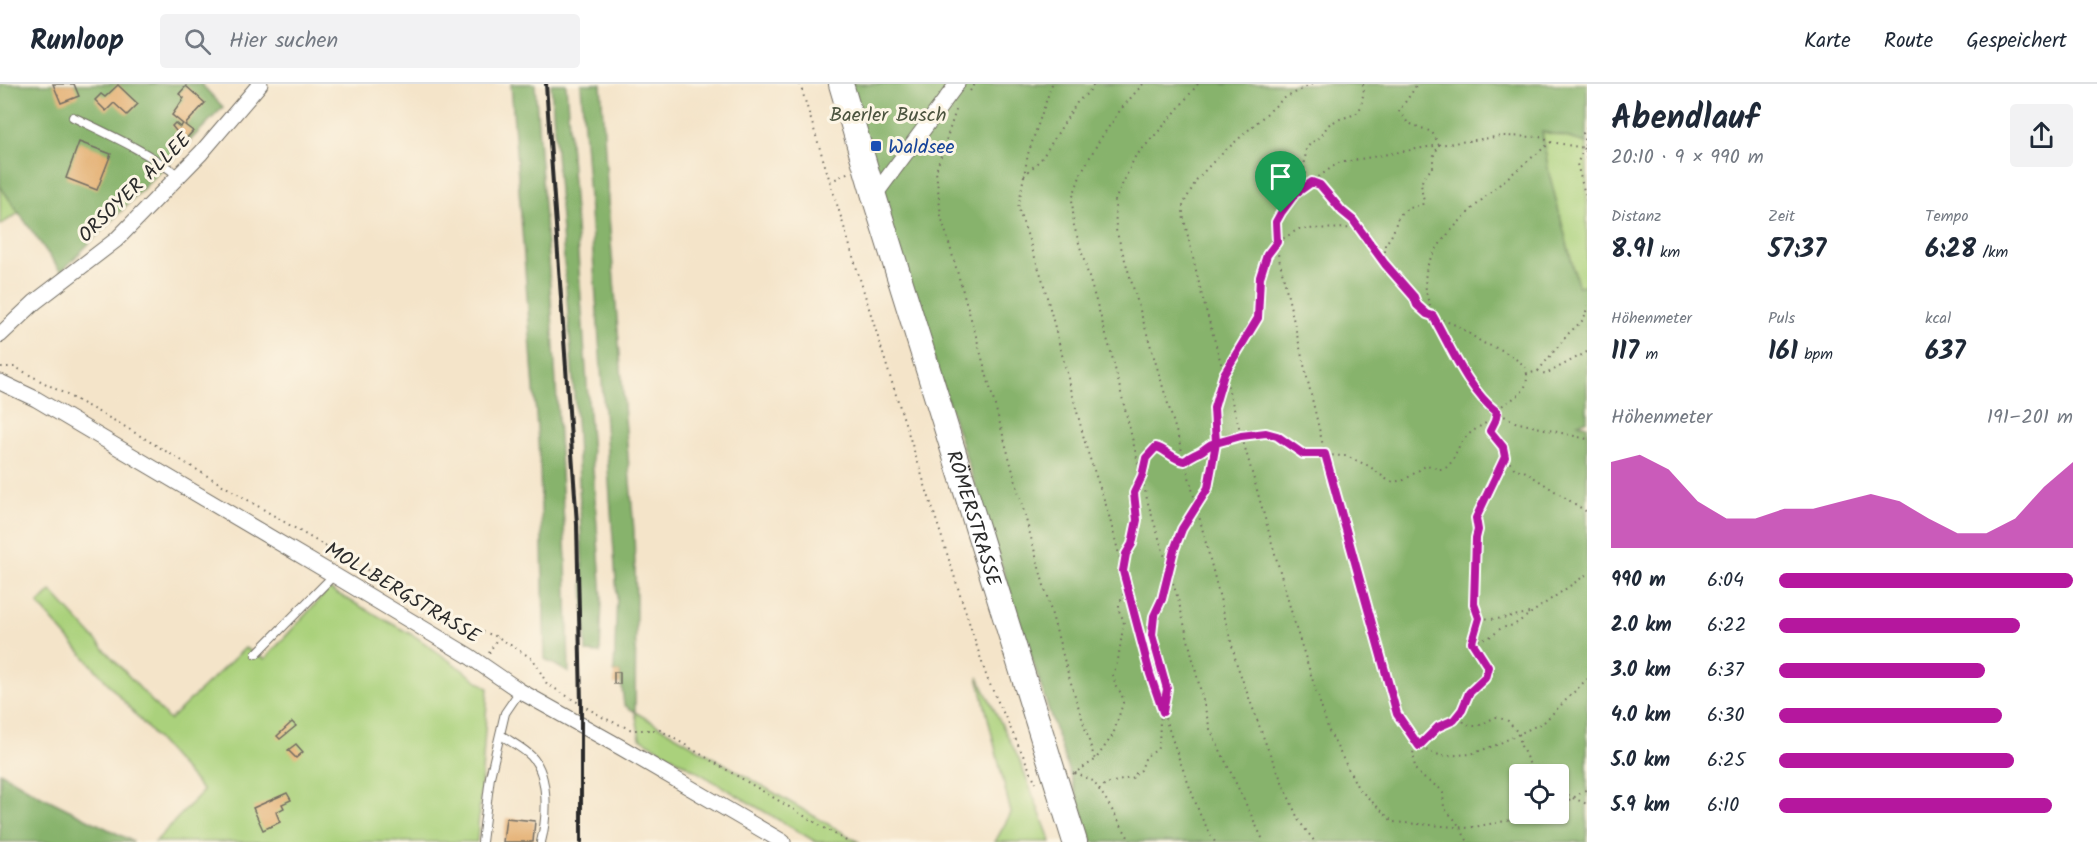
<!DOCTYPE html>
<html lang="de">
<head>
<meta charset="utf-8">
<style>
	body { margin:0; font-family:Kalam,sans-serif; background:#f2f2f3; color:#1f2937; height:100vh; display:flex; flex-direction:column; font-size:22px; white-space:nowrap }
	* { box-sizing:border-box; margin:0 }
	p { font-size:20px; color:#747a83 }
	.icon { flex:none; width:33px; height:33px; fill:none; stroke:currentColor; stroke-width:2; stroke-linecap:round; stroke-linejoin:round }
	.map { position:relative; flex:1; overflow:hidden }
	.details { display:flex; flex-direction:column; background:#fff; width:510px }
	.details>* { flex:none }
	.controls { position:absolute; left:1509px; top:680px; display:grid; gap:12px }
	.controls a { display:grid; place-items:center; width:60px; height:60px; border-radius:6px; background:#fff; box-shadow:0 2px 4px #0004; font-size:30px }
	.pin { position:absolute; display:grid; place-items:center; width:51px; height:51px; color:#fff; margin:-62px -26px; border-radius:50% 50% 50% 0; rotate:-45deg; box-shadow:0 0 6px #0007 }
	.pin .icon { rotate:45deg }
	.round { display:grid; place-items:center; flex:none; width:63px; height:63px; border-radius:6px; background:#f2f2f3 }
	.headline { display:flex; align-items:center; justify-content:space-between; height:102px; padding:0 24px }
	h1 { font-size:33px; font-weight:700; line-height:45px }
	.stats { display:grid; grid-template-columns:repeat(3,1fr); gap:9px; height:102px; padding:6px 24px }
	.stats div { display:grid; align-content:center }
	.stats b { font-size:26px; font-weight:700 }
	.stats small { font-size:16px; font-weight:400 }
	.stats p { font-size:16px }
	.chart { height:168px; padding:12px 24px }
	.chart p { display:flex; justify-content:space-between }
	.chart svg { width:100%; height:108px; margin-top:6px; fill:#b5179e; opacity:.7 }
	ul { padding:0 24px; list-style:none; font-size:20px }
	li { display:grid; grid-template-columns:96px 72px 1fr; align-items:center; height:45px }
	li i { height:15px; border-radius:8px; background:#b5179e }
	header { display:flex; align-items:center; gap:36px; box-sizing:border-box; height:84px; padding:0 30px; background:#fff; border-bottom:2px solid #e0e1e3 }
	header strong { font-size:28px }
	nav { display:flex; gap:33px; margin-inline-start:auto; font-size:21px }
	.search { width:420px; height:54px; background:#f2f2f3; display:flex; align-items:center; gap:15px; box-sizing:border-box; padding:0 21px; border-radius:6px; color:#747a83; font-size:22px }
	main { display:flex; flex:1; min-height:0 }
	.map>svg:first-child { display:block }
</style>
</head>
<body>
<header>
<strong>Runloop</strong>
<div class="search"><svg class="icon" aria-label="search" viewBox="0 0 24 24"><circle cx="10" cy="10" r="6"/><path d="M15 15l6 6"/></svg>Hier suchen</div>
<nav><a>Karte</a><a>Route</a><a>Gespeichert</a></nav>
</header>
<main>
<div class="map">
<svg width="1587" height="758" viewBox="0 0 1587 758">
	<rect width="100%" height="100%" fill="#fcf5e5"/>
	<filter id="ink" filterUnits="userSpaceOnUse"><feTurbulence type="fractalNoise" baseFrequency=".0167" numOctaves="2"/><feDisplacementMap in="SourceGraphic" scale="12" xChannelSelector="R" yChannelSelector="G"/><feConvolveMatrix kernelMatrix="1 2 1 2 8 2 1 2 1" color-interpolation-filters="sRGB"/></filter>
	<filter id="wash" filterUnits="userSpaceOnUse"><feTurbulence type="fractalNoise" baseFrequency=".008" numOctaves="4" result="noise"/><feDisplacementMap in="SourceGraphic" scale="24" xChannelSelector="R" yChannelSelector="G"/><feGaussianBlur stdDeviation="1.35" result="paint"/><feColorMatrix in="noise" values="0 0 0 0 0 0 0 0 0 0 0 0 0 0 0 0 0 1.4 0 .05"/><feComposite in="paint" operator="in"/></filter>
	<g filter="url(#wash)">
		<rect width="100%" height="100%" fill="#f4e4c9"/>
		<g fill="#aad17c" stroke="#6a7e54" stroke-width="1.5">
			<path d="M1542,47L1587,59V201L1578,202L1549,89Z"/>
			<path d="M0,102L19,129L0,141Z"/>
			<path d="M329,505L416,553L488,604L477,758H155L203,707L38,520L51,507L169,636L245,564L265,575Z"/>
			<path d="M978,593L1019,675L1051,758H995L1011,729Z"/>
			<path d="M635,628L859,758H816L640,654Z"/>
		</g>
		<g fill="#87b36c" stroke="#596f4c" stroke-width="1.5" fill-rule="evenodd">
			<path d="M0,0H201L223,23L61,188L0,102Z"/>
			<path d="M511,0H535L552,230L566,476L569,589L545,575L540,384Z"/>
			<path d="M551,0H566L602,514L600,569L586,568L577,350Z"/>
			<path d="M581,0H601L609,133L634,447L636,518L635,628L624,621L620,588H614L617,511Z"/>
			<path d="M848,0H1587V59L1559,51L1542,48L1549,89L1578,202L1587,201V337L1578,339L1587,342V758H1092L875,95ZM1520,690H1558V729H1520Z"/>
			<path d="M0,688L37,710L134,758H0Z"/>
		</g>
		<g id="blocks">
			<g fill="#e4b073">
				<path d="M53,0H74L79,12L61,19Z"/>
				<path d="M118,1L138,20L127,31L114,19L106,27L95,16L101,10L105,13Z"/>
				<path d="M186,2L205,19L185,41L193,47L184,57L172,42L175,39L180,43L183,40L172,31L184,14L179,10Z"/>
				<path d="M79,58L111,70L97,106L66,94Z"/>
				<rect x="614" y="588" width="6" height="12"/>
				<path d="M292,638L296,642L280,655L277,652Z"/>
				<path d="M296,660L303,668L296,674L288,666Z"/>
				<path d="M287,709L291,716L282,720L284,724L276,728L280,738L263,746L253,724Z"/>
				<path d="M506,734L535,737L533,758H503Z"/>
			</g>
		</g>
	</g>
	<g filter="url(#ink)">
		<use href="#blocks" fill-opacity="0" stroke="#716c62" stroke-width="1.5"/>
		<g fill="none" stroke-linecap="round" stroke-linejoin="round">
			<defs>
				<g id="service">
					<path d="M73,33C110,51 146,67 179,92"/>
					<path d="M256,570L334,491"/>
					<path d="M501,651C511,658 523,664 531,672C550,691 547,735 541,758"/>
					<path d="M482,758L490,693L505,629L520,607"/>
				</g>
				<g id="minor">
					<path d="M874,112L957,0"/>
					<path d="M0,251L35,218L116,156L201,69L260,0"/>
					<path d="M0,298L36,315L334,491L469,572L520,607L622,664L783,758"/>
				</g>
				<g id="primary">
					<path id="s1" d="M841,0L874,112L1075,758"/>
				</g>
			</defs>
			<use href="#service" stroke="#716c62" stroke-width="10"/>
			<use href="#minor" stroke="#716c62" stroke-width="17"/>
			<use href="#primary" stroke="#716c62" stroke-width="26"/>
			<g stroke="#716c62" stroke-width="2" stroke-dasharray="1.5 4.5" stroke-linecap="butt">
				<path d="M800,0L888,286L987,594L1036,699"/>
				<path d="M1052,0L1028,70L1018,124L1042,194L1087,366L1107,424L1150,590L1178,672L1201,733L1215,758"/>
				<path d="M1143,0L1121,25L1099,57L1082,87L1072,115L1074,142L1111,268L1148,419L1178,515L1210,645L1264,758"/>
				<path d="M1198,0L1168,37L1135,73L1115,116L1116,146L1185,377L1237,581L1267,663L1299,737L1315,758"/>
				<path d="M1312,0L1283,15L1214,77L1197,95L1183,121V131L1202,212L1296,544L1329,647L1358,704L1393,738L1468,744L1533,732L1540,729"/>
				<path d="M1363,0L1364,5L1361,23L1356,30L1337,36L1328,41L1321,53L1311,59L1306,65L1304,87L1312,98L1320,101L1332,117L1353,136L1385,180L1427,230L1458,242L1483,259L1502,266L1520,278L1526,284L1527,290"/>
				<path d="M970,7L975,0"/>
				<path d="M956,26L936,87L941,132L976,252L1067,586L1095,676"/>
				<path d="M1587,44L1583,49L1587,76"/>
				<path d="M1551,58C1520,84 1431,151 1426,188C1422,214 1437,240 1449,261C1462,284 1475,312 1497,328L1495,337L1490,347L1503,363L1505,373L1515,385L1524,387L1587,428"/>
				<path d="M1584,64L1577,80L1587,118"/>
				<path d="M1587,66L1584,64L1551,58L1540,53L1503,52L1439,61L1338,79L1295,110L1277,138L1278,170L1325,370L1397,630L1419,662L1429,668L1443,672L1471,670L1496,661L1544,638L1587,595"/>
				<path d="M1024,92L1042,74L1078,17L1088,9L1094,0"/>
				<path d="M830,98L849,88"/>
				<path d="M1385,180V160C1403,142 1387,127 1422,121L1424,117C1420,101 1419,95 1433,84V73L1439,61L1432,48L1408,39L1399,27L1415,4L1416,0"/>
				<path d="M1586,228L1587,222"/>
				<path d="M1587,268L1546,290L1538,287L1527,290C1528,316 1505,313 1497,328L1515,338L1587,355"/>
				<path d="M1,283H15L117,338L318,458L466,542L498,553L533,575L547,600L604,634L632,646H660L848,758"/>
				<path d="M1538,287L1569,249L1583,236L1586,229"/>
				<path d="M1124,485L1126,470L1132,460L1137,436L1134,409L1142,392L1146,374L1156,363C1167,366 1173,376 1185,377L1192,370L1199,369L1208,360L1266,349L1277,352L1303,370L1346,372L1369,382L1386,395L1393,398L1404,396L1427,381C1431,382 1437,385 1441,385C1452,385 1456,366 1461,359C1469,348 1480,342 1492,336L1496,330"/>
				<path d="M1529,529L1497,535L1479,534L1473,552V560L1478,556L1492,552L1501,544L1514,541L1587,490"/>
				<path d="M1479,534L1474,521L1476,454L1478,446L1476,434L1505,373"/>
				<path d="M1473,560L1486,579L1488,588C1479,608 1456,611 1464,639C1479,647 1484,637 1497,633L1508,637L1519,650L1521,662L1533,687L1536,690"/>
				<path d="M489,569L498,553"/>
				<path d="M1462,626L1454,636L1438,643L1413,666L1415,685L1422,693L1439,704L1443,709L1444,724L1456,737L1468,758"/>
				<path d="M1075,689L1093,697L1105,714L1131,758"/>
				<path d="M1073,690L1095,676L1113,651L1123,619L1122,610L1116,603L1113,591L1118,576L1124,537L1119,527V521L1125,507L1124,493"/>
				<path d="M1558,704L1573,714L1587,720"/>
				<path d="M1099,706L1105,700L1135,693L1136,689L1141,686L1146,672L1157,666L1159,661L1160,637L1167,605L1152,551L1154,532L1162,515L1174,466L1182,445L1208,403L1216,359L1214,324L1224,290L1259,234L1260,193L1267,171L1277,158L1299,145L1359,144"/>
				<path d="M1558,721L1573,714L1587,705"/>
			</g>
			<use href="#service" stroke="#fff" stroke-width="8"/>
			<use href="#minor" stroke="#fff" stroke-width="15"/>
			<use href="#primary" stroke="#fff" stroke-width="24"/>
			<path stroke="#2b2b2b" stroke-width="4" d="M546,0L577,440L581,619V758"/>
		</g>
	</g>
	<g fill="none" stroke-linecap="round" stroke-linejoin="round" filter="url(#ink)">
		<defs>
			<path id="route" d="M1281,129L1276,138L1277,158L1267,171L1260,193L1258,234L1224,290L1214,324L1216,359C1207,360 1206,366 1198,369C1192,372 1190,372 1185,377C1173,376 1167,366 1156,363L1146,374L1142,392L1134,409L1137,436L1132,460L1126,470L1123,487L1150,590L1163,628L1167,605L1152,551L1154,532L1162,515L1174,466L1182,445L1208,404L1216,359L1241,352L1266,349L1277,352L1303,370H1325L1397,630L1419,662L1438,643L1454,636L1462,626L1469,609L1485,594L1488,583L1472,558L1479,534L1474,520L1476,454L1478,446L1476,434L1505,373L1503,363L1490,347L1495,337L1497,328C1469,307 1450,262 1433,232L1427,230L1417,221L1414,213L1385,180L1353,136L1342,127L1320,101L1312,98L1295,110L1281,129"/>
		</defs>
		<use href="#route" stroke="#fff" stroke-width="12"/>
		<use href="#route" stroke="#b5179e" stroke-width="8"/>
	</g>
	<rect fill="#1a4fb4" stroke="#fcf5e5" stroke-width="2" x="870" y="56" width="12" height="12" rx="3"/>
	<g text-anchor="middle" stroke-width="6" stroke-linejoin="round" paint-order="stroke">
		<g font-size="20" fill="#4b543f" stroke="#fcf5e5">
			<text x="888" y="37">Baerler Busch</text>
		</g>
		<g font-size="20" fill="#164399" stroke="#fcf5e5" text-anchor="start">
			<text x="888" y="69">Waldsee</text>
		</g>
		<g font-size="20" fill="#2b2b2b" stroke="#fcf5e5">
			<text transform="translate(134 103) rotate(-44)" y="7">ORSOYER ALLEE</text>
			<text dy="7" stroke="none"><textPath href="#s1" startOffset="454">RÖMERSTRASSE</textPath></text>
			<text transform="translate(403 508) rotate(31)" y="7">MOLLBERGSTRASSE</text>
		</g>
	</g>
</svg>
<div class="controls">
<a><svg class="icon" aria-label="locate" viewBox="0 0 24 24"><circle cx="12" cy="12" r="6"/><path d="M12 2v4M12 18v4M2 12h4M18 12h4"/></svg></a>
</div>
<div class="pin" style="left:1281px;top:129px;background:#1e9e55"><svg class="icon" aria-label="arrive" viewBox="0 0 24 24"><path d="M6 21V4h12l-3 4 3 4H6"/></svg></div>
</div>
<section class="details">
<div class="headline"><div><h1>Abendlauf</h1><p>20:10 · 9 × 990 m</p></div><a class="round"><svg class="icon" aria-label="share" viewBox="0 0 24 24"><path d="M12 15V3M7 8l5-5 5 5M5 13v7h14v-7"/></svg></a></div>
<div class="stats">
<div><p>Distanz</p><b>8.91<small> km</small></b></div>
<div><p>Zeit</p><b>57:37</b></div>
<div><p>Tempo</p><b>6:28<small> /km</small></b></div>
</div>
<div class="stats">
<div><p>Höhenmeter</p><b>117<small> m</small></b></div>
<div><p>Puls</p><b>161<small> bpm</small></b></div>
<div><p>kcal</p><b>637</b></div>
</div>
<div class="chart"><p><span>Höhenmeter</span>191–201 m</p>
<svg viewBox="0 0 160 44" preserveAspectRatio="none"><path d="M0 44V9L10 6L20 12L30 25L40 32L50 32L60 28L70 28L80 25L90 22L100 25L110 32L120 38L130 38L140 32L150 19L160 9V44z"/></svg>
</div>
<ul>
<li><b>990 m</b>6:04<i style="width:100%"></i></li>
<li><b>2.0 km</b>6:22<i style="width:82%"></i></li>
<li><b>3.0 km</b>6:37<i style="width:70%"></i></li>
<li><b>4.0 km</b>6:30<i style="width:76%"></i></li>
<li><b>5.0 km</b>6:25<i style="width:80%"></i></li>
<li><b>5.9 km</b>6:10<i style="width:93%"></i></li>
</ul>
</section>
</main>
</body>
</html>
